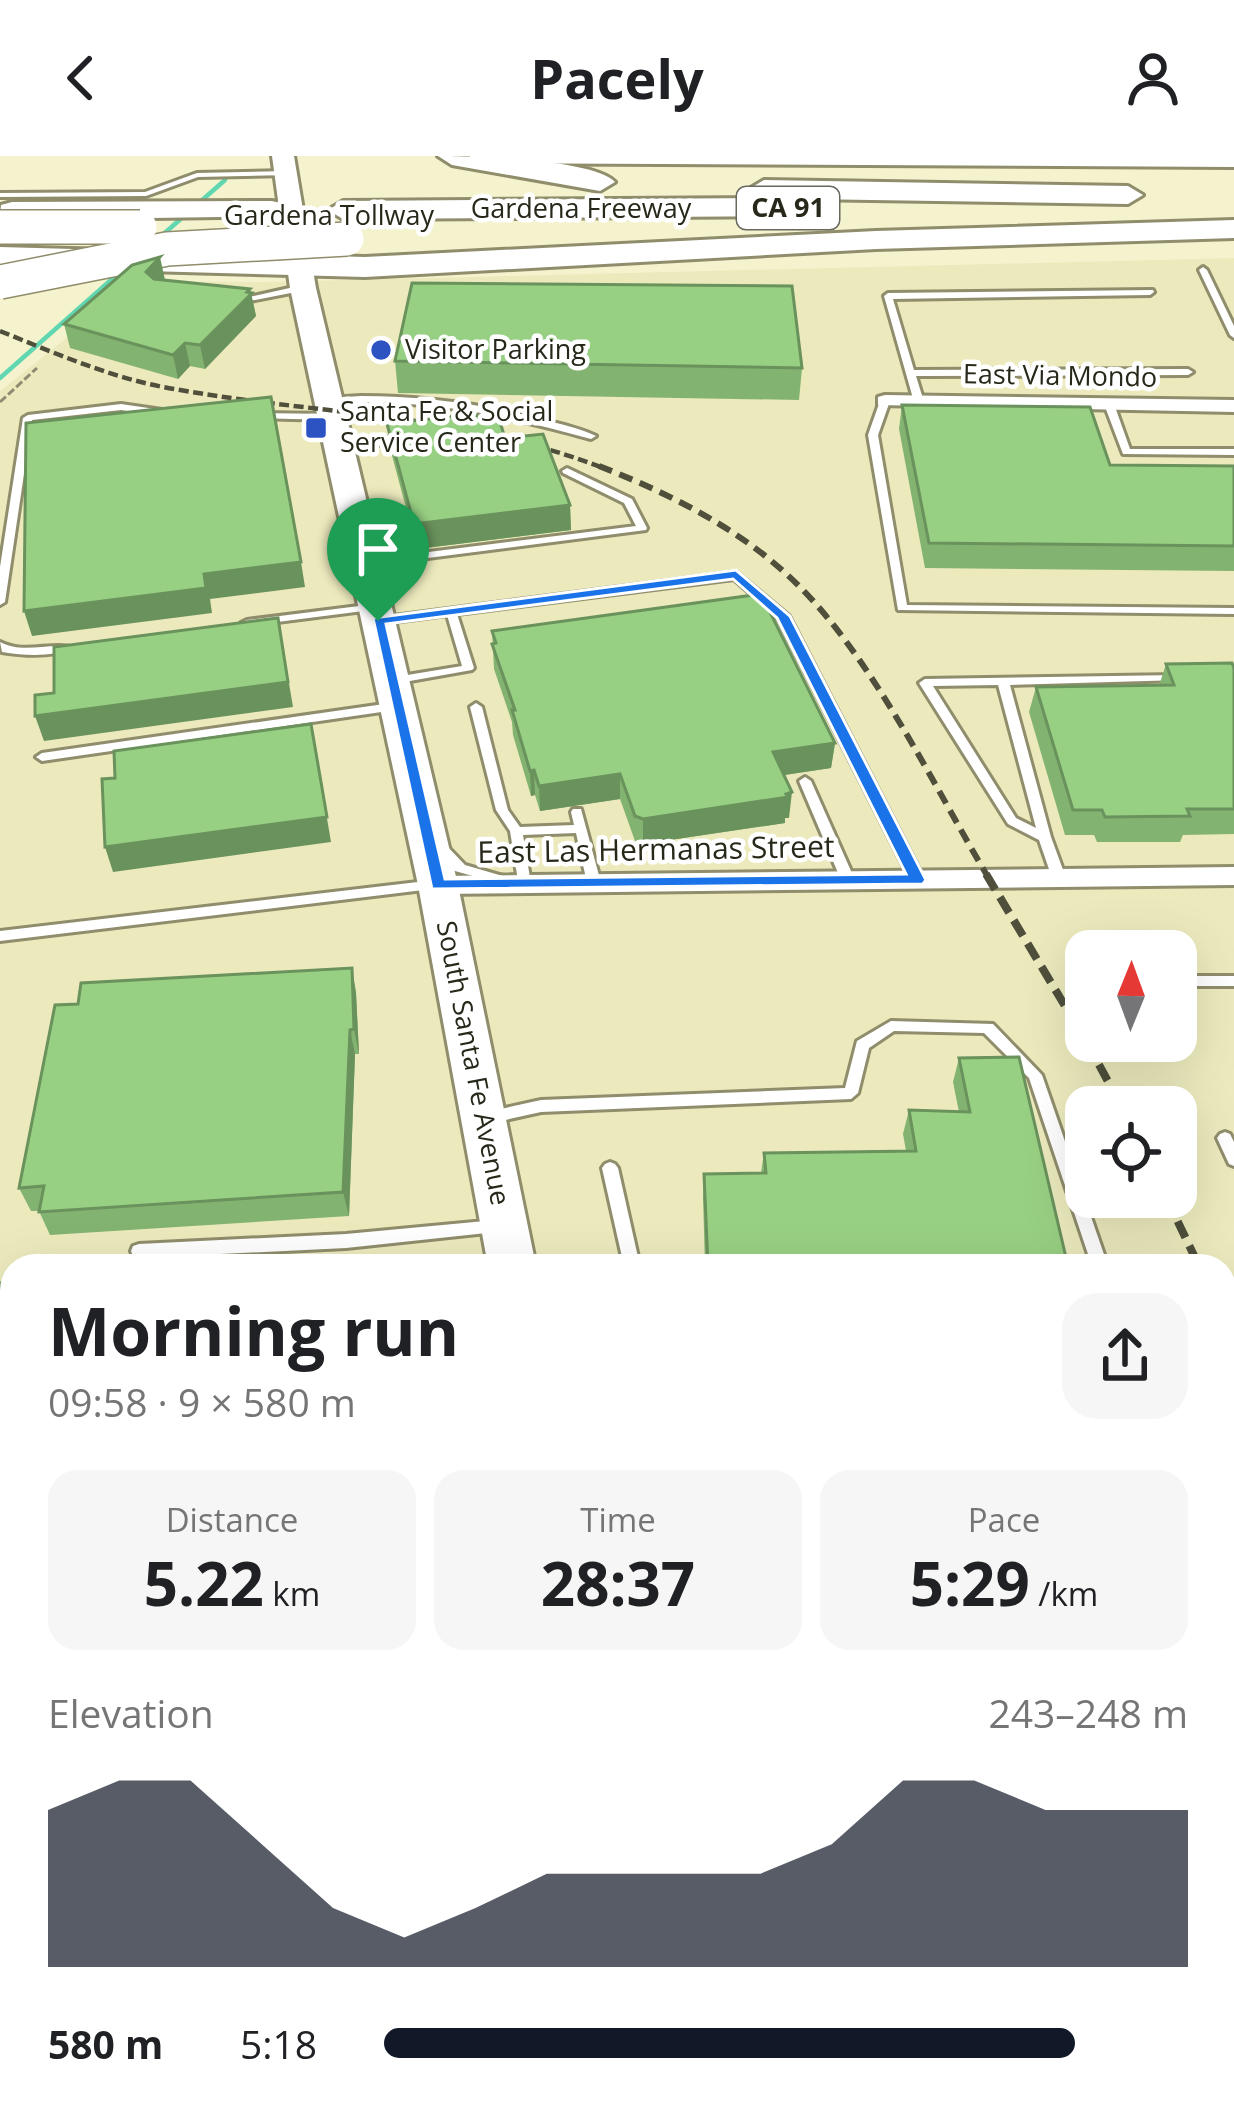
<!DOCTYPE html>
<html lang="en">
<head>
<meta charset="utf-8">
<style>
	body { margin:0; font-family:"Open Sans",sans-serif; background:#f6f6f6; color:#202124; height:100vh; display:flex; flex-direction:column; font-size:45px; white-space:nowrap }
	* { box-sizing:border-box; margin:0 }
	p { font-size:39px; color:#757577 }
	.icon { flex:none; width:66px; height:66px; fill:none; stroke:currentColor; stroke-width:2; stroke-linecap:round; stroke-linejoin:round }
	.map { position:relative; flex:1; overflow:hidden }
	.details { position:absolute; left:0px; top:1098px; width:1236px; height:861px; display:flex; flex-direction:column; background:#fff; border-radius:36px 36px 0 0; box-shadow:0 12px 48px #0002 }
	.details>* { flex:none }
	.needle { width:78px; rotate:1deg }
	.fabs { position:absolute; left:1065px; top:774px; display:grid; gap:24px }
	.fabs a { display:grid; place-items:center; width:132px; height:132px; border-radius:24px; background:#fff; box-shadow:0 12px 48px #0002; font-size:60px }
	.pin { position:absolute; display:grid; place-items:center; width:102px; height:102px; color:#fff; margin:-123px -51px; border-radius:50% 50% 50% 0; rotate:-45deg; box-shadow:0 0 12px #0007 }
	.pin .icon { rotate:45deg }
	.round { display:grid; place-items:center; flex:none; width:126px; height:126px; border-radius:36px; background:#f6f6f6 }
	.summary { display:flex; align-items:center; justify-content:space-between; height:204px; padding:0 48px }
	h1 { font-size:66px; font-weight:700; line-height:90px }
	.stats { display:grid; grid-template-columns:repeat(3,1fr); gap:18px; height:204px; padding:12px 48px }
	.stats div { display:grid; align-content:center; border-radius:30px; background:#f6f6f6; text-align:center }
	.stats b { font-size:60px; font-weight:700 }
	.stats small { font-size:33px; font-weight:400 }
	.stats p { font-size:33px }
	.chart { height:336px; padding:24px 48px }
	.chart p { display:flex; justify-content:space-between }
	.chart svg { width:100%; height:216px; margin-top:12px; fill:#111827; opacity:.7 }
	ul { padding:0 48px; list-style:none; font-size:39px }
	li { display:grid; grid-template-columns:192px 144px 1fr; align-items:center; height:90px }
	li i { height:30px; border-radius:15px; background:#111827 }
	header { display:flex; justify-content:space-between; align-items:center; height:156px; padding:0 48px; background:#fff; font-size:54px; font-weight:700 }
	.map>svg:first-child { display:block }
</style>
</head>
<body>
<header><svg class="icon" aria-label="back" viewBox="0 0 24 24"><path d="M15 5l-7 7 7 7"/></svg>Pacely<svg class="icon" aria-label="person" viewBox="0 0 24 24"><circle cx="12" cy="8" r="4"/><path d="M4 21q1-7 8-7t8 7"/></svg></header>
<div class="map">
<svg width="1234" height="1958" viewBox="0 0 1234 1958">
	<rect width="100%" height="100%" fill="#f5f3ce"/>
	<path fill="#eceabd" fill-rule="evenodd" d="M1234,102V1958H0V235L138,125L263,126ZM1086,795H1176V885H1086ZM1086,951H1176V1041H1086ZM12,1110H1224V1947H12Z"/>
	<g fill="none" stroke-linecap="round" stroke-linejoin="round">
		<g stroke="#61d7b1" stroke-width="4.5">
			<path d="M159,82L225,24"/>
			<path d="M0,222L120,116"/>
		</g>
		<defs>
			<g id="service">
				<path d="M287,15L290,19L198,21L146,40L0,41V37L145,36L197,17Z"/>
				<path d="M1203,111L1207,114L1234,170V182L1230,179L1199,114Z"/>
				<path d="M303,129L307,132L306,134L235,148L231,145Z"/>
				<path d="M1153,134L1154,136L1150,139L893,143L914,214L1188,213L1193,216L1188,219L916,220L924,246L919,249L914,246L884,140L888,137Z"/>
				<path d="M361,240C423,240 482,248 541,263C560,268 580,272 596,280L591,283C504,259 420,241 329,248L324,245L329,242Z"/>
				<path d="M885,242L890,245L878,279L907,449L1234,452V458L898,454L868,279L880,245Z"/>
				<path d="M1106,246L1114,248L1130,293H1234V299L1123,298L1104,248Z"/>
				<path d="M121,248L162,254L167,257L162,260L121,254L32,264L5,446L0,449V411L23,262L28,259Z"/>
				<path d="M256,257L332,258L337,261L332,264L253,262L251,260Z"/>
				<path d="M407,278L412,281L410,283L339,296L334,293L339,290Z"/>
				<path d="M567,312L632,343L647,372L646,374L365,410L360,407L365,404L636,370L624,347L563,317L562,315Z"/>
				<path d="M736,416L789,460L924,723L922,726H912L910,723L778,462L734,423L457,458L474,512L472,514L393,528L387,524L389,522L462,510L447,459L378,468L372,465L378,462Z"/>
				<path d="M375,448L380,451L379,453L247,470L241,467L247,464Z"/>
				<path d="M0,486C24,499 51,485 75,492C52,501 27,500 2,496Z"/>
				<path d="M1177,519L1183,522L1181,524L1010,529L1051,681L1066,722L1059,726L1052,722L1039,684L1008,668L919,527L925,523ZM998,529L1036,672L1016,662L933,530Z"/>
				<path d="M398,546L404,550L402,553L42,605L36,601L42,597Z"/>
				<path d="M476,547L482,551L508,654L520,671L574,669L571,656L573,653H581L601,727L599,730H589L587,727L576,677L523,679L531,728L529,731H519L510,675L496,654L470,551Z"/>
				<path d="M805,621L811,625L855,724L853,727H843L841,724L799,625Z"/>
				<path d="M440,687L445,688L465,709L506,721L508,724L501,728L455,715L434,691Z"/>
				<path d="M435,724L442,729L440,732L0,785V775Z"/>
				<rect x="1176" y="820" width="58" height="10"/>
				<path d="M891,865L993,868L1042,919L1108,1110H1092L1029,922L984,877L894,875L869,892L858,937L851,943L541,956L487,968L482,966L480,962L482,958L487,956L541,944L845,932L857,885Z"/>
				<path d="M1225,976L1230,978L1234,986V1010L1229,1008L1217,982L1220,978Z"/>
				<path d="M610,1006L615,1008L618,1012L640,1110H624L602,1012L605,1008Z"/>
				<path d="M496,1064L502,1065L504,1070L502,1075L496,1076L346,1092L139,1102L133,1100L131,1095L133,1090L139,1088L346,1078Z"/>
				<rect x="0" y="1407" width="12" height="18"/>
				<path d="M0,1520L12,1521V1541L0,1540Z"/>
				<path d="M912,1947H934L935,1958H913Z"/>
				<path d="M1091,1947H1113L1115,1958H1093Z"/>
			</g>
			<g id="minor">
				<path d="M885,239L1234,244V256L878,249V241Z"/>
				<path d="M1234,711V729L438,738L425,729L438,720Z"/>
				<rect x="1224" y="1473" width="10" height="38"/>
			</g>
			<g id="secondary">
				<path d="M272,0H294L316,132L458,729L536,1110H488L418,729L290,132Z"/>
				<rect x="523" y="1947" width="68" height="11"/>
			</g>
			<path id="primary" d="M469,0H1234V11L481,7Z"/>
			<g id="motorway">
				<path d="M438,0C472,0 594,3 615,26L600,35L452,9Z"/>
				<path d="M764,24L1128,30L1143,39L1128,48L807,43L819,51L804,60L343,63L328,54L343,45L775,42L753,39L749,33Z"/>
				<path d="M272,45L283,48L287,54L283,60L12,64L0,60L1,49L12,46Z"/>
				<path d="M1234,64V82L876,93L365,121L0,111V91L365,101L876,75Z"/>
			</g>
		</defs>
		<use href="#service" stroke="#8f8d6b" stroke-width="6"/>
		<use href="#minor" stroke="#8f8d6b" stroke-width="6"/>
		<use href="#secondary" stroke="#8f8d6b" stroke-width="6"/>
		<use href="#primary" stroke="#8f8d6b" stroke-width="6"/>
		<use href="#motorway" stroke="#8f8d6b" stroke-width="6"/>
		<path stroke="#8e8d73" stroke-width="3" stroke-dasharray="8 3" stroke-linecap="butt" d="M0,246L37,212"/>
		<use href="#service" fill="#fff" fill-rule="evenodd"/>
		<use href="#minor" fill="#fff" fill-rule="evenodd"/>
		<use href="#secondary" fill="#fff" fill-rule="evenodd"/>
		<use href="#primary" fill="#fff" fill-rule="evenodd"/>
		<use href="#motorway" fill="#fff" fill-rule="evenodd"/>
		<path stroke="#4f4f3c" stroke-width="4.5" stroke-dasharray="10 4.5" stroke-linecap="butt" d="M0,175C57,198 114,223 174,233C326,260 458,256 606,313"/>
		<path stroke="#4f4f3c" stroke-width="6" stroke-dasharray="14 8" stroke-linecap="butt" d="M599,310C663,335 731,368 783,415C866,488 931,625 988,721"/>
		<g stroke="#4f4f3c" stroke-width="8" stroke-dasharray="18 9" stroke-linecap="butt">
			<path d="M986,718L1086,885"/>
			<path d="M1086,885L1122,951"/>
			<path d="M1166,1041L1199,1110"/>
			<path d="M1224,1161L1234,1182"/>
		</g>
		<defs>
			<g id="motorway-bridge">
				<path d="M0,71H140"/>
				<path d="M0,126L167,93L347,83"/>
			</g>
		</defs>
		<use href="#motorway-bridge" stroke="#8f8d6b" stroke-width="36" stroke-linecap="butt"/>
		<use href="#motorway-bridge" stroke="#fff" stroke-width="33"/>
	</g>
	<g fill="#83b371">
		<path d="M165,124L251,137L256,160L205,213L190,210L178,223L70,192L64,168Z"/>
		<path d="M395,205L802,212L799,244L398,237Z"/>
		<path d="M902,249L1110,309L1234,310V415L925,412L899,273Z"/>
		<path d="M387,268L505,282L570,349L571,374L417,393L390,292Z"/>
		<path d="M492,475L835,587L831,612L784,619L789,662H785V667L643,688L635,685L620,643L540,655L535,639L531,640L513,579L512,566L494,513Z"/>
		<path d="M1166,508L1234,512V678L1183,679L1180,686H1097L1094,679H1065L1029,556L1036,531L1159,530Z"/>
		<path d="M352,812L356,837L359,898H355L349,1060L50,1079L39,1055H31L19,1032L78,848Z"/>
		<path d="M959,902L1068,1110H705L703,1041L704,1018L761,1017L764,997L906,995L903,978L909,954L959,956L953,926Z"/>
		<path d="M12,1126V1370L0,1371V1127Z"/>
		<path d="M1224,1566L1234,1958H1177L1174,1947H1224Z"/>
		<path d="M829,1947H875L876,1958H830Z"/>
	</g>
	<g fill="#6a925c">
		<path d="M160,101L165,124L152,139L146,116Z"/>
		<path d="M250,133L256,160L205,213L200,189Z"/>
		<path d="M185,187L190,210L178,223L173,199Z"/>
		<path d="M570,349L571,374L417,393L414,368Z"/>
		<path d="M301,406L305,431L210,443L212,457L32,480L24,455L204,418Z"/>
		<path d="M278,462L293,551L44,585L35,560Z"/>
		<path d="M311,568L331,686L113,716L105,691Z"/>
		<path d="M835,587L831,612L771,621L773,596Z"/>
		<path d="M534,614L535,639L531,640L530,615Z"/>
		<path d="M620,618V643L540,655L539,630Z"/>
		<path d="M792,636L789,662H785V667L643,688V663Z"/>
		<path d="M352,812L356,837L359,898L354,873Z"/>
		<path d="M350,874L355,898L349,1060L343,1036Z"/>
		<path d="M425,1947H431L430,1958H424Z"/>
	</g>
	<g fill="#98d083" stroke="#6a925c" stroke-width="3">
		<path d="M160,101L146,116L154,123L250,133L247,136L252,137L200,189L185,187L173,199L64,168L132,109Z"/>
		<path d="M412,127L792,130L802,212L395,205Z"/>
		<path d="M271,241L301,406L204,418L206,432L24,455L26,267Z"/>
		<path d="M902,249L1090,251L1110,309L1234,310V390L929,387Z"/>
		<path d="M470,258L500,266L505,282L543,278L570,349L414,368L387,268Z"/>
		<path d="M761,438L835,587L773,596L792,636L786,638L788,641L643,663L635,660L620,618L539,630L534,614L530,615L512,554H515L492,488L496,487L492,475Z"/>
		<path d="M278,462L288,526L35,560V539L54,537V491Z"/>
		<path d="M1232,507L1234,512V653H1187L1190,660L1105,661L1102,654H1073L1036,531L1174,529L1166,508Z"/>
		<path d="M311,568L327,661L105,691L102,623L115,622L114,595Z"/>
		<path d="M352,812L354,873L350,874L343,1036L39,1056L44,1030L19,1032L55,849L78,848L81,827Z"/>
		<path d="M1019,901L1068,1110H708L704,1018L766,1017L764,997L916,995L909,954L970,956L959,902Z"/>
		<path d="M12,1126V1350L0,1351V1127Z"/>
		<path d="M1224,1566H1234V1958H1195L1192,1947H1224V1903H1226L1224,1895Z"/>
		<path d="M0,1600H12V1947H425L424,1958H0Z"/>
		<path d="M836,1947H875L876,1958H837Z"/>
	</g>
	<path fill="#1a73e8" stroke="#fff" stroke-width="3" fill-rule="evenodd" d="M736,414L790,460L926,724L923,728L432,733L373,462ZM733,423L777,462L906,718L445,723L386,468Z"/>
	<g fill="#2d53c3" stroke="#fff" stroke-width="4.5">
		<circle cx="381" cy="194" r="12"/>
		<rect x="304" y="260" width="24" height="24" rx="6"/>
	</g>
	<g text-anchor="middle" stroke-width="9" stroke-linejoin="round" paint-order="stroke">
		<rect fill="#fff" stroke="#68685f" stroke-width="3" x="737" y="31" width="102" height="42" rx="9"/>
		<g font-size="27" font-weight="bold" fill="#28281a">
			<text x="788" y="61">CA 91</text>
		</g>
		<g font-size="27" fill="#28281a" stroke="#fff">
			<text x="581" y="62">Gardena Freeway</text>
			<text x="329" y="69">Gardena Tollway</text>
			<text transform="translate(1060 220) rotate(1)" y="9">East Via Mondo</text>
			<text transform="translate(473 907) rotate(79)" y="9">South Santa Fe Avenue</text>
		</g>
		<g font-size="27" fill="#28281a" stroke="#fff" text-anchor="start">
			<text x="405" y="203">Visitor Parking</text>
			<text x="340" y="265">Santa Fe &amp; Social<tspan x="340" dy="31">Service Center</tspan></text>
		</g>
		<g font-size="30" fill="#28281a" stroke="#fff">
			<text transform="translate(656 694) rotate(-1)" y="10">East Las Hermanas Street</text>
		</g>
	</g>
</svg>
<div class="fabs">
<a><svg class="needle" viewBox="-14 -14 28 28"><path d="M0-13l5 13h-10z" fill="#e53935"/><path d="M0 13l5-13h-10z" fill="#757577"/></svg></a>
<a><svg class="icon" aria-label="locate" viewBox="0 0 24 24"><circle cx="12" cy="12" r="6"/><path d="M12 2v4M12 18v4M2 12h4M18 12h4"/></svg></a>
</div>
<div class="pin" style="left:378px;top:465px;background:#1e9e55"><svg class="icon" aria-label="arrive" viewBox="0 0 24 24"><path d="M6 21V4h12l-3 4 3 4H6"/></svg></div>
<section class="details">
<div class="summary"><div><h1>Morning run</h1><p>09:58 · 9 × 580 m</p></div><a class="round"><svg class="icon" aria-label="share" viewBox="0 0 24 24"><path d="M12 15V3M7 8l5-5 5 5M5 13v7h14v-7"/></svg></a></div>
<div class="stats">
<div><p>Distance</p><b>5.22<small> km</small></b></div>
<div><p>Time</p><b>28:37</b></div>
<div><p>Pace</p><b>5:29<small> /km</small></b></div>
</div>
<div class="chart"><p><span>Elevation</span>243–248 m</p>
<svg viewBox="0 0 160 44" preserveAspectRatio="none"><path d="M0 44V12L10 6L20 6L30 19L40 32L50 38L60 32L70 25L80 25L90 25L100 25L110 19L120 6L130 6L140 12L150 12L160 12V44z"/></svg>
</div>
<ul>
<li><b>580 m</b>5:18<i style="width:86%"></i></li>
</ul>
</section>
</div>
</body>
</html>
